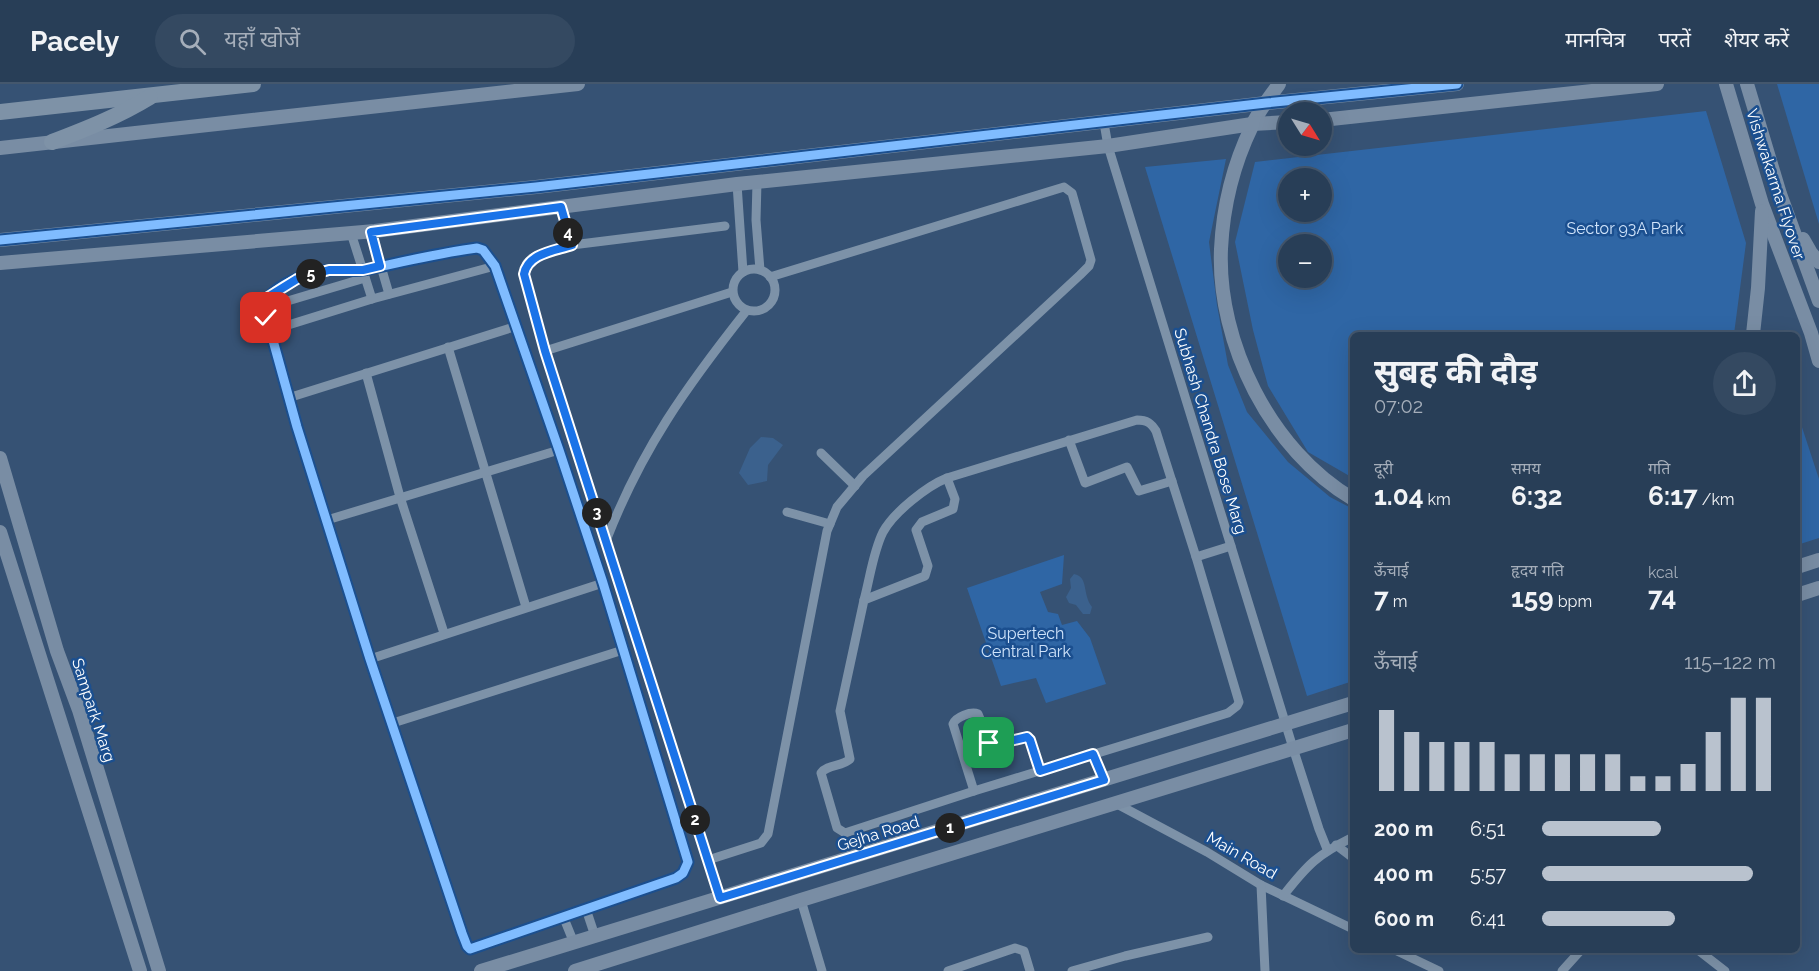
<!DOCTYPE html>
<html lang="hi">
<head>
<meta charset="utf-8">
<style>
	body { margin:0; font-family:Raleway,"Noto Sans Devanagari",sans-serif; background:#344961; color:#f1f3f6; height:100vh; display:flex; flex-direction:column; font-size:22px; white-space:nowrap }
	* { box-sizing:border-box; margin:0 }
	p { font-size:20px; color:#a5aeba }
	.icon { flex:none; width:33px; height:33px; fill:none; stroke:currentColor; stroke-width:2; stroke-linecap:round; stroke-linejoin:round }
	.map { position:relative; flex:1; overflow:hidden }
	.side { position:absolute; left:1350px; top:248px; width:450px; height:621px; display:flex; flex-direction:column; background:#283e57; border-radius:9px; box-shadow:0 6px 24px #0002,0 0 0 2px #44576d }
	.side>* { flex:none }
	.needle { width:39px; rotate:127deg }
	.tools { position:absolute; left:1278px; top:18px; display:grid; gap:12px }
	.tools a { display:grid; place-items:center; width:54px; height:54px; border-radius:50%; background:#283e57; box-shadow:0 6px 24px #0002,0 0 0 2px #44576d; font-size:30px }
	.pin { position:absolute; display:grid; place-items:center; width:51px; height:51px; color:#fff; margin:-26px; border-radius:12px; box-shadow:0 3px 9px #0006 }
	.km { position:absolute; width:30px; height:30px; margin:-15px; border-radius:50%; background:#222; color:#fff; font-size:16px; line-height:30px; text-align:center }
	.round { display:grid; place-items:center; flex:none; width:63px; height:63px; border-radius:32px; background:#344961 }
	.headline { display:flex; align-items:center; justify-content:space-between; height:102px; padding:0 24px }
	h1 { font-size:33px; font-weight:700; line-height:45px }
	.figures { display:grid; grid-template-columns:repeat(3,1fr); gap:9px; height:102px; padding:6px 24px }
	.figures div { display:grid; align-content:center }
	.figures b { font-size:26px; font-weight:700 }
	.figures small { font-size:16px; font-weight:400 }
	.figures p { font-size:16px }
	.chart { height:168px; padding:12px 24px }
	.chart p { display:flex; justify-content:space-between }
	.chart svg { width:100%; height:108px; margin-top:6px; stroke:#b9c2ce; stroke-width:6 }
	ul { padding:0 24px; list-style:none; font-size:20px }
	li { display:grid; grid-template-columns:96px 72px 1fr; align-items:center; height:45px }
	li i { height:15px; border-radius:8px; background:#b9c2ce }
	header { display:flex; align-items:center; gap:36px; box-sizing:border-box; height:84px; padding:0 30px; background:#283e57; border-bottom:2px solid #44576d }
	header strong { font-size:28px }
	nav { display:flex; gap:33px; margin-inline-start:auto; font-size:21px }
	.search { width:420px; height:54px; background:#344961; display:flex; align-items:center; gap:15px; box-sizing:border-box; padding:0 21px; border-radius:33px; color:#a5aeba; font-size:22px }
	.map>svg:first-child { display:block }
</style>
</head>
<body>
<header>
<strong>Pacely</strong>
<div class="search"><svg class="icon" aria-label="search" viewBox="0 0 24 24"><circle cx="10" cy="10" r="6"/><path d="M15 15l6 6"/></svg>यहाँ खोजें</div>
<nav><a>मानचित्र</a><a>परतें</a><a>शेयर करें</a></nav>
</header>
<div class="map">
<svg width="1819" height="887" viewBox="0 0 1819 887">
	<rect width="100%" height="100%" fill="#365274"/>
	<g fill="#2f66a5" fill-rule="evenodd">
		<path d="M1777,0H1819V140Z"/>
		<path d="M1706,27L1746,159L1734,250H1353V394L1308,368L1268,302L1253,246L1235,158L1255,78ZM1288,94H1322V128H1288ZM1322,160V194H1288V160Z"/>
		<path d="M1226,75L1209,158L1217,221L1228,281L1247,328L1288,378L1330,413L1353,425V597L1307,612L1145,83Z"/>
		<path d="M1797,328L1819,395V454L1797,461Z"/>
		<path d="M1064,471L1062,500L1040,508L1048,528L1058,530L1062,541L1077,537L1090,554L1106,600L1046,619L1036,594L1001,602L967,504Z"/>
	</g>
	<g fill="#3b618d">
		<path d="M761,353L773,354L783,361L768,381L767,397L748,401L739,389L750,364Z"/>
		<path d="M1074,490C1089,493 1082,510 1092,523L1090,530H1083L1076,521L1069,519L1066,513L1071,504L1070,495Z"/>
	</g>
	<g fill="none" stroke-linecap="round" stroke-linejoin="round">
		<g stroke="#7d92a8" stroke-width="9">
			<path d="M1104,39L1108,62L1293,664L1319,745L1327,765"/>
			<path d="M757,98L756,136L760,186"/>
			<path d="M737,100L743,188"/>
			<path d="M561,123L572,161"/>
			<path d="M371,148L389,210"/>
			<path d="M351,149L372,215"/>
			<path d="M477,164L483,166L495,182L559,366L603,499L688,778L683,789L676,794L470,865L467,862L462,849L370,575L297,343L264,224C268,201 312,187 332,186C343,185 354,188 364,186C402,178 439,169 477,164Z"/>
			<circle cx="754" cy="206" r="21"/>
			<path d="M264,224L365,194"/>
			<path d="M269,247L372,215L495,182"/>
			<path d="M448,263L526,523"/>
			<path d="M545,267L732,208"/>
			<path d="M366,289L400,413L444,549"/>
			<path d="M288,314L517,242"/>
			<path d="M1137,336C1147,336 1151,339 1156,347L1196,473L1239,618L1237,622L1228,629L974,707L845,749L837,744L821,689C828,680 842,683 850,675L840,627L864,516L925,492L928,482L916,446L922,438L953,425L955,415L947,394Z"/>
			<path d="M1069,356L1085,399L1127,383L1139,407L1172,397"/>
			<path d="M821,369L855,402"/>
			<path d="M787,428L830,440"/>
			<path d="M327,436L559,366"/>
			<path d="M606,457C641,366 686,303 747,226"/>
			<path d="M1196,473L1231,462"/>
			<path d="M864,516C870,494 873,468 883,448C894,428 927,402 947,394"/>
			<path d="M370,575L603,499"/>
			<path d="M393,639L623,566"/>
			<path d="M1093,670L1104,696"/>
			<path d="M974,707L953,640C956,633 971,627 978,630L991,661L1023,653L1029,654L1040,687"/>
			<path d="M1117,720L1207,768L1261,801L1353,845"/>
			<path d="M1336,761L1353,774"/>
			<path d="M708,776L761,759L768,750L827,447L837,423L863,392L1080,191L1089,182L1091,176L1072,109L1064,103L770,193"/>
			<path d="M1261,801L1265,887"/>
			<path d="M1283,812C1308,780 1317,771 1353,753"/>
			<path d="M720,814L545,267L524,190L527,179L532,174L572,161L725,142"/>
			<path d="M801,816L822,887"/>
			<path d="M586,825L595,852"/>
			<path d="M563,832L574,859"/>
			<path d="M1395,866L1439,887"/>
			<path d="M1698,866L1725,887"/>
			<path d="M948,887L1015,864L1024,867L1030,887"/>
			<path d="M1072,887L1125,872L1208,853"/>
			<path d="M1562,887L1581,866"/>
		</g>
		<g stroke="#798da4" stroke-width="14">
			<path d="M1279,0C1270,13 1258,27 1252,42C1234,79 1223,123 1221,165C1217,259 1271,367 1353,415"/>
			<path d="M1726,0L1762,120L1811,249L1819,277"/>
			<path d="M1747,0L1780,110L1819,217"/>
			<path d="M1322,36L1657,0"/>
			<path d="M0,64L578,0"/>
			<path d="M1803,155L1811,169L1819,178"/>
			<path d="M0,156L536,103L1266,19L1457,0"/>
			<path d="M0,179L375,147L737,100L1108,62L1252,40L1288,38"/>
			<path d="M1753,250L1758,204L1762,127"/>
			<path d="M0,374L57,567L79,626L159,887"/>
			<path d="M0,448L140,887"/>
			<path d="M1797,483L1819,476"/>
			<path d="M1797,511L1819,504"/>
			<path d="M481,887L1353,619"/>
			<path d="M575,887L801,816L1353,646"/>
		</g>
		<g stroke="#7e92a7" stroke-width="16">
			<path d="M0,28L253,0"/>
			<path d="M52,58C86,45 119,32 150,13"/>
		</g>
		<defs>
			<g id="cycleway">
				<path d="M0,156L536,103L1266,19L1457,0"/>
				<path d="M477,164L483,166L495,182L559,366L603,499L688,778L683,789L676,794L470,865L467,862L462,849L370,575L297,343L264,224C268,201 312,187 332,186C343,185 354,188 364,186C402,178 439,169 477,164Z"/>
			</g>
		</defs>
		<use href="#cycleway" stroke="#1b4f8f" stroke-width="13"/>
		<use href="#cycleway" stroke="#80bcff" stroke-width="9"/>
	</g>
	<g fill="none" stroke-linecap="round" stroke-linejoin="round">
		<defs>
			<path id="route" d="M266,234L264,224L268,213L297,195L329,186H363L380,182L371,148L561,123L572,161C555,167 528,169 524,190L545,267L720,814L1104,696L1093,670L1040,687L1030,656L1027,653L993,661L989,659"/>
		</defs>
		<use href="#route" stroke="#fff" stroke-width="12"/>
		<use href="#route" stroke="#1a73e8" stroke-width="8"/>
	</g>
	<g text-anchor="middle" stroke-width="5" stroke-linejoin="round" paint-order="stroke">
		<g font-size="16" fill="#fff" stroke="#1b4f8f">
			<text transform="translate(1776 100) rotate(72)" y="6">Vishwakarma Flyover</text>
			<text transform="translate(1211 347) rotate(73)" y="6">Subhash Chandra Bose Marg</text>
			<text transform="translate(94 626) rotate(72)" y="6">Sampark Marg</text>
			<text transform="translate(878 749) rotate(-17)" y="6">Gejha Road</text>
			<text transform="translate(1242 771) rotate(30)" y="6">Main Road</text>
		</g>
		<g font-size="16" fill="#cfe3fa" stroke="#1b4f8f">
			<text x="1625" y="150">Sector 93A Park</text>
			<text x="1026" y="555">Supertech<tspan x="1026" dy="18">Central Park</tspan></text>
		</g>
	</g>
</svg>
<div class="tools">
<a><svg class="needle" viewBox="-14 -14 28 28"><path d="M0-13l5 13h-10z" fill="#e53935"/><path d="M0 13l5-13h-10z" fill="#a5aeba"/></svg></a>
<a>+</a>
<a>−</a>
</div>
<div class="pin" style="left:989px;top:659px;background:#1e9e55"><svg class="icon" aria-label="arrive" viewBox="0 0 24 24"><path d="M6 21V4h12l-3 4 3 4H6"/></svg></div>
<div class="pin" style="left:266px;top:234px;background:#d93025"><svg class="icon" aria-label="check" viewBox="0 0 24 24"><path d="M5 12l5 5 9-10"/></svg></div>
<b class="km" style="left:950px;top:744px">1</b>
<b class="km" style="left:695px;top:736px">2</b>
<b class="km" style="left:597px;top:429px">3</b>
<b class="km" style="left:568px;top:149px">4</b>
<b class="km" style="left:311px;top:190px">5</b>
<section class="side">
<div class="headline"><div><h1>सुबह की दौड़</h1><p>07:02</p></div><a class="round"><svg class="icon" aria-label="share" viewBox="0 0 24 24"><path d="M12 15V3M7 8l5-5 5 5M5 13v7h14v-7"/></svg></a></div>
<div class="figures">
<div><p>दूरी</p><b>1.04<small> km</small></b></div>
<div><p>समय</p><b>6:32</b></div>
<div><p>गति</p><b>6:17<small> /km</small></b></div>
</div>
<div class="figures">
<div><p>ऊँचाई</p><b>7<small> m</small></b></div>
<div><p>हृदय गति</p><b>159<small> bpm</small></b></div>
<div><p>kcal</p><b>74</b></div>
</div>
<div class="chart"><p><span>ऊँचाई</span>115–122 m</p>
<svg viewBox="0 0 160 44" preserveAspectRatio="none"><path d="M5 44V11M15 44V20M25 44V24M35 44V24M45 44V24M55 44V29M65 44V29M75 44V29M85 44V29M95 44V29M105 44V38M115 44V38M125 44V33M135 44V20M145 44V6M155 44V6"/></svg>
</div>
<ul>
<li><b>200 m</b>6:51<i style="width:51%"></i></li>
<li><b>400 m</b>5:57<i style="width:90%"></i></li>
<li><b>600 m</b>6:41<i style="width:57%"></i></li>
</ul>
</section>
</div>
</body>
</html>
